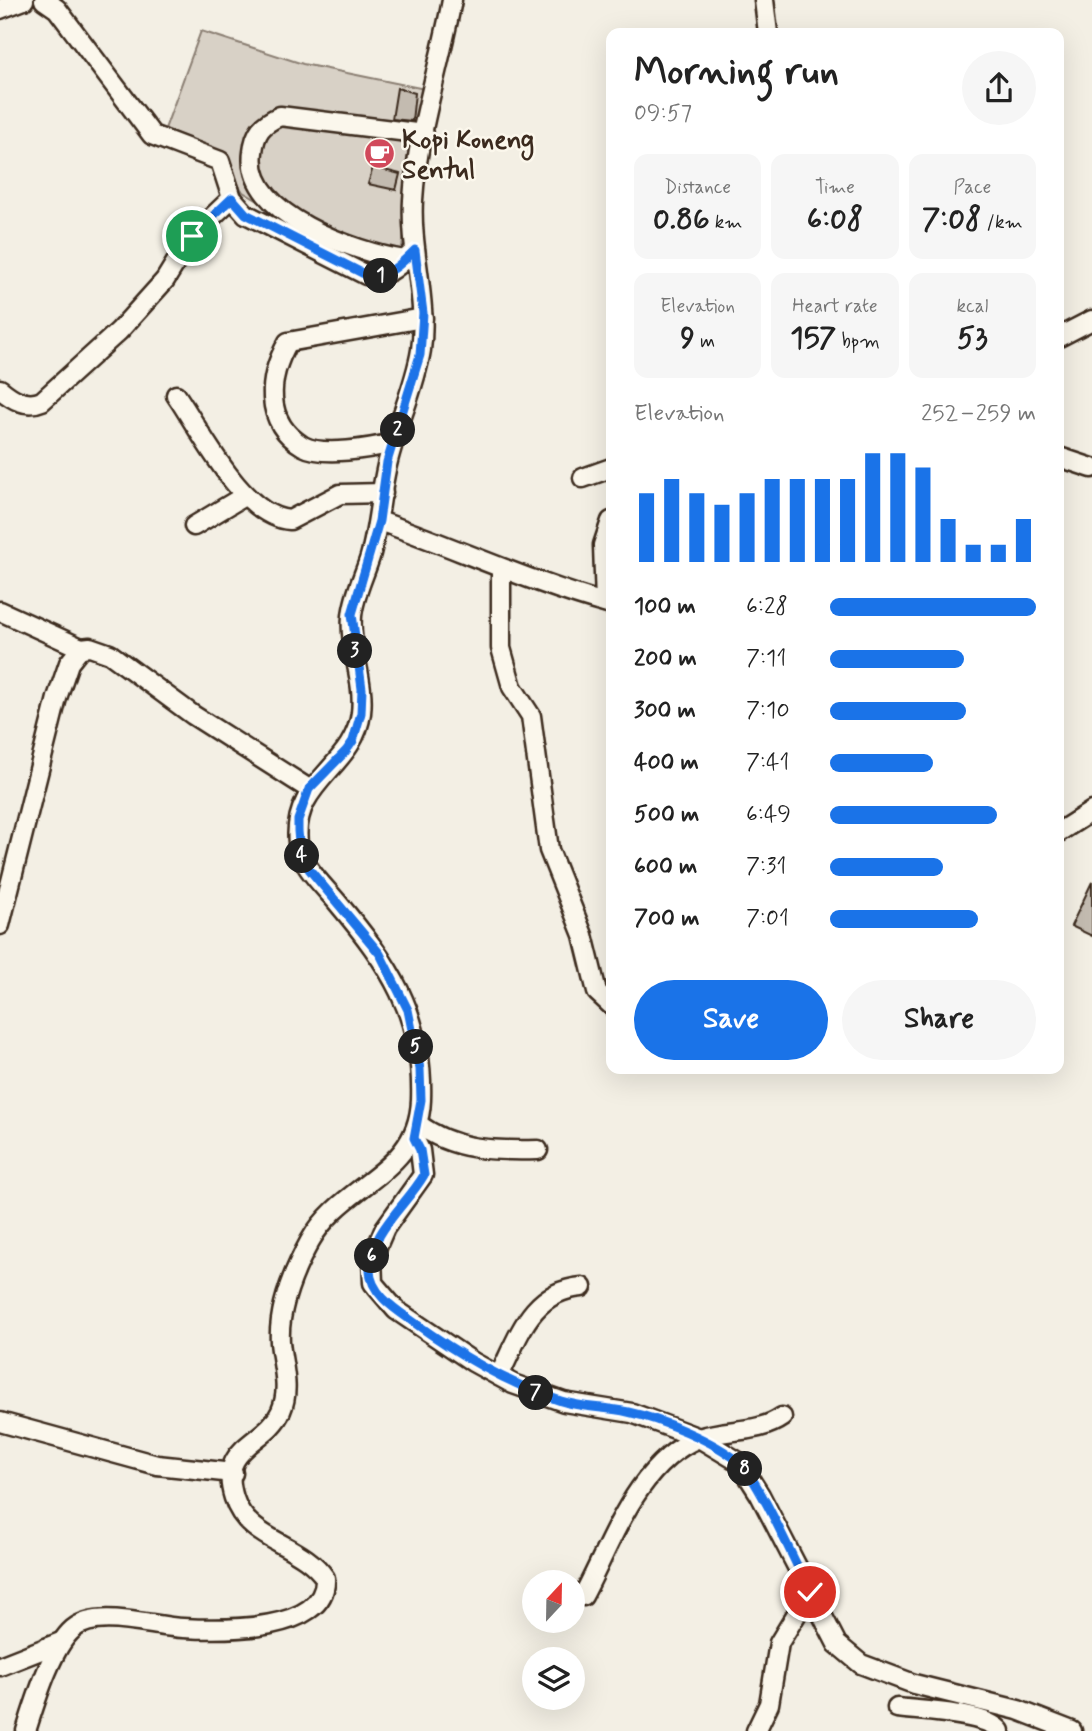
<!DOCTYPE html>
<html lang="en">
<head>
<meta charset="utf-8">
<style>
	body { margin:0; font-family:Mynerve,sans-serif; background:#f6f6f6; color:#222; height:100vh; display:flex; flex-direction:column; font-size:26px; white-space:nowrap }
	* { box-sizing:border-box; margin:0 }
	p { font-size:23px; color:#767676 }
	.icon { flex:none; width:38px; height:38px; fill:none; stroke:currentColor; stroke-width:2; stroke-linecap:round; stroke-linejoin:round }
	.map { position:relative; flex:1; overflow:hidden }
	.drawer { position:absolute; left:606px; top:28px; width:458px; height:1046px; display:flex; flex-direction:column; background:#fff; border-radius:14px; box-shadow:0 7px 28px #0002 }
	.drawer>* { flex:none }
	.needle { width:46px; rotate:22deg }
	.controls { position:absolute; left:522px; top:1570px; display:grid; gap:14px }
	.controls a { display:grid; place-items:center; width:63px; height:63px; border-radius:50%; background:#fff; box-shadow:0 7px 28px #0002; font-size:35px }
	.pin { position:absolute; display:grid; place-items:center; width:60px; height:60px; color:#fff; margin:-30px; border:4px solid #fff; border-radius:50%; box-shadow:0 2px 7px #0007 }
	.km { position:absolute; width:35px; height:35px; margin:-18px; border-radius:50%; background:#222; color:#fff; font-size:19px; line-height:35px; text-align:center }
	.round { display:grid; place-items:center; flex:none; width:74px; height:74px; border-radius:37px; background:#f6f6f6 }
	.overview { display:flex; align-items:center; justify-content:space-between; height:119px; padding:0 28px }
	h1 { font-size:38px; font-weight:700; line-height:52px }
	.metrics { display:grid; grid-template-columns:repeat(3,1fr); gap:10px; height:119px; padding:7px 28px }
	.metrics div { display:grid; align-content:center; border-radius:14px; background:#f6f6f6; text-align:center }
	.metrics b { font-size:30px; font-weight:700 }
	.metrics small { font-size:19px; font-weight:400 }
	.metrics p { font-size:19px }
	.chart { height:196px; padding:14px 28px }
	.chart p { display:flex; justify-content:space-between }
	.chart svg { width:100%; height:126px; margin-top:7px; stroke:#1a73e8; stroke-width:6 }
	.button { display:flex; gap:14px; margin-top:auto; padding:14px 28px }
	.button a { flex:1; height:80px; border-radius:42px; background:#1a73e8; color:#fff; font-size:28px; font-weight:700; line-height:80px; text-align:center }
	.button a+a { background:#f6f6f6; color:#222 }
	ul { padding:0 28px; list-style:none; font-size:23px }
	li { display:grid; grid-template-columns:112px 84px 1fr; align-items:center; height:52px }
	li i { height:18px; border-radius:9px; background:#1a73e8 }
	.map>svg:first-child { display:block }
</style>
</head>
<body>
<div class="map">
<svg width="1092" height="1731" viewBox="0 0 1092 1731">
	<rect width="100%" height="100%" fill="#f3efe4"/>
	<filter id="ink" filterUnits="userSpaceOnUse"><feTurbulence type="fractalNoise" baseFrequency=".0143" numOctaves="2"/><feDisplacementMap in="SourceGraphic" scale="14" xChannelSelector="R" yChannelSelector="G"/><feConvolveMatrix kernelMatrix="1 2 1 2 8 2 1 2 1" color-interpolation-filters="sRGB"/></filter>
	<g filter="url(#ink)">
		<path fill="#d8d1c6" stroke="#8a7e72" stroke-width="2" d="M201,31L303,64L425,89L401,255L385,269L351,255L243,192L216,149L165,129Z"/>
		<g fill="#c3bbb0" stroke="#3b2a1e" stroke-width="2">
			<path d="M397,88L415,93L412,121L392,119Z"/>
			<path d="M373,167L400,174L396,190L368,184Z"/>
			<path d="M1092,882V936L1071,926Z"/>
		</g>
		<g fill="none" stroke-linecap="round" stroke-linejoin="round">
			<defs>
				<g id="minor">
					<path d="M44,0L57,9L152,135L220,161L232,198L246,214L366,275C389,278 399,265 415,250"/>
					<path d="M764,0L768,33"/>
					<path d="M0,9L24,0"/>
					<path d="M404,260C356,252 244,215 253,152C255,132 262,124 280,116L424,134"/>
					<path d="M1059,337L1092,320"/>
					<path d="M0,389C12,399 26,408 42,401L119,331L165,280L192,236L232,198"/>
					<path d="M176,395C201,431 242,517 290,520L340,494L383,493"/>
					<path d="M393,443C372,448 323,457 303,446C263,422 268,377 288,342L423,318"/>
					<path d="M1059,457L1092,468"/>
					<path d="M583,478L611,468"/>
					<path d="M379,521C457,548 531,583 611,605"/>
					<path d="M194,526L244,496"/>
					<path d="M501,570V648L512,687L531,716L549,850L583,935L597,992L611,1005"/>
					<path d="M605,603L603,545L611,521"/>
					<path d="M0,611L81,648"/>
					<path d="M1059,832L1092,811"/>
					<path d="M0,925L57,698L69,663L81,648L90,647L110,654L193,715L309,789"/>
					<path d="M418,1124C454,1151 494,1151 538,1150"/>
					<path d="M414,1138L420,1150L423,1175L385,1228L372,1258L373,1283L396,1310L473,1362L513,1384L564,1402L632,1413L699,1438L739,1462L760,1495L837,1644L861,1664L914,1684L1018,1710L1072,1731"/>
					<path d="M499,1376C519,1336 531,1291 582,1287"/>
					<path d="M0,1422L157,1465L233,1473"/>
					<path d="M583,1596C612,1542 637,1463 699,1438C726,1428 758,1434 782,1417"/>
					<path d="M0,1666L61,1642"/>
					<path d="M897,1708C921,1711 987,1713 1000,1731"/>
					<path d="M26,1731C35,1703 51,1648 73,1629C97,1608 153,1627 183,1628C220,1630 328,1633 325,1578C302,1543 247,1541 234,1498C217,1445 267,1444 281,1411C291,1388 282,1365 280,1342C278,1308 294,1270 310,1241C343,1182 418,1174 421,1100C424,1014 389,964 337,902C323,885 301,866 298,843C291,781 354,768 361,713C365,680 349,649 352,616C354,595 364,576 370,557C379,525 380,492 388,461C397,424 415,388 421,350C428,300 410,251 413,200C417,133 440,66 452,0"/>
					<path d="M756,1731L769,1704L779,1643L810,1592"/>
				</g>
			</defs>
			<use href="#minor" stroke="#3b2a1e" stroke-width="23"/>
			<use href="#minor" stroke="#fbf7ec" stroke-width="18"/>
		</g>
	</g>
	<g fill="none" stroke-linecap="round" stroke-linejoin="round" filter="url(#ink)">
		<defs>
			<path id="route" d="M192,236L232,198L246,214L366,275C389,278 399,265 415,250L423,313L420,355L387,462L379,521L352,614L362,689L361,713L353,741L346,751L309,789L298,820V831L300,854L309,869L380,954L408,1010L420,1069L421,1100L414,1138L420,1150L424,1175C407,1205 369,1232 370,1270C370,1293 395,1309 412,1321C459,1355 506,1383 561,1401C582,1408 606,1407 628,1412C661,1419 714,1441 739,1462C758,1478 796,1565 810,1592"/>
		</defs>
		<use href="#route" stroke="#fff" stroke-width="14"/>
		<use href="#route" stroke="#1a73e8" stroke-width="9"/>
	</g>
	<defs>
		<symbol id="cafe-disc" viewBox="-11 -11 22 22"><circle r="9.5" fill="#d1495b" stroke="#fbf7ec"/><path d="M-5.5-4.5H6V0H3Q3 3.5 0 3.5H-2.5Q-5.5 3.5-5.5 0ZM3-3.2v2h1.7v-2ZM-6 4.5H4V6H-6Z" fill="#fff"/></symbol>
	</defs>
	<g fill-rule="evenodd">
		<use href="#cafe-disc" x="362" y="136" width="35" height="35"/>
	</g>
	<g text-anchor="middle" stroke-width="5" stroke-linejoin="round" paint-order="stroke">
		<g font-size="26" font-weight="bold" fill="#3b2a1e" stroke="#fbf7ec" text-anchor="start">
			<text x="402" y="148">Kopi Koneng<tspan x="402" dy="30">Sentul</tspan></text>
		</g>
	</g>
</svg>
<div class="controls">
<a><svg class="needle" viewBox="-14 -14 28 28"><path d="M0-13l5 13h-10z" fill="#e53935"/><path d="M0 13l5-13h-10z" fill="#767676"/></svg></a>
<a><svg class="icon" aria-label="layers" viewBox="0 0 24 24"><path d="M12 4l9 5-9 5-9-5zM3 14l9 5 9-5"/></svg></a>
</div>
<div class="pin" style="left:192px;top:236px;background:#1e9e55"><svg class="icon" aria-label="arrive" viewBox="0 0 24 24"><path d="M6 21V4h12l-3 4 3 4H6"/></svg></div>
<div class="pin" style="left:810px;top:1592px;background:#d93025"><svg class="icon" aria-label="check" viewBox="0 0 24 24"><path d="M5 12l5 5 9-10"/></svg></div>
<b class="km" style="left:381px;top:276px">1</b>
<b class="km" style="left:398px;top:430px">2</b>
<b class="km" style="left:355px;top:651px">3</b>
<b class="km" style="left:302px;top:856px">4</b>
<b class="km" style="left:416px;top:1047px">5</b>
<b class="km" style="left:372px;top:1256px">6</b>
<b class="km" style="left:536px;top:1393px">7</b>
<b class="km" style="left:745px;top:1469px">8</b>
<section class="drawer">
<div class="overview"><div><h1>Morning run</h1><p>09:57</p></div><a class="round"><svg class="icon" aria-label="share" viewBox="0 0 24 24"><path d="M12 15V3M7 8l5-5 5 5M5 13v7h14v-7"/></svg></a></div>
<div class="metrics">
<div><p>Distance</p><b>0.86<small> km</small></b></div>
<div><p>Time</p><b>6:08</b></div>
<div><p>Pace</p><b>7:08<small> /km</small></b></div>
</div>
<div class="metrics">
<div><p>Elevation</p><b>9<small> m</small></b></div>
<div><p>Heart rate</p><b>157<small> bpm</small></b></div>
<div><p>kcal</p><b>53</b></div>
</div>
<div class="chart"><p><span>Elevation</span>252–259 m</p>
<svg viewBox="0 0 160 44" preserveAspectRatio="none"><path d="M5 44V20M15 44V15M25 44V20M35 44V24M45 44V20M55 44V15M65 44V15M75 44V15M85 44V15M95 44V6M105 44V6M115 44V11M125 44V29M135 44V38M145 44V38M155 44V29"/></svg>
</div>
<ul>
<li><b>100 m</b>6:28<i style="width:100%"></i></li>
<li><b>200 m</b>7:11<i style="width:65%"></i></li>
<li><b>300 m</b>7:10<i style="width:66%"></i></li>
<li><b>400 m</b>7:41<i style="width:50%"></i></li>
<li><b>500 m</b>6:49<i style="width:81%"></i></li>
<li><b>600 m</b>7:31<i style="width:55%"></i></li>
<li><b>700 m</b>7:01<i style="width:72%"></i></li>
</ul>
<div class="button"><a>Save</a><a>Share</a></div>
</section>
</div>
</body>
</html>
